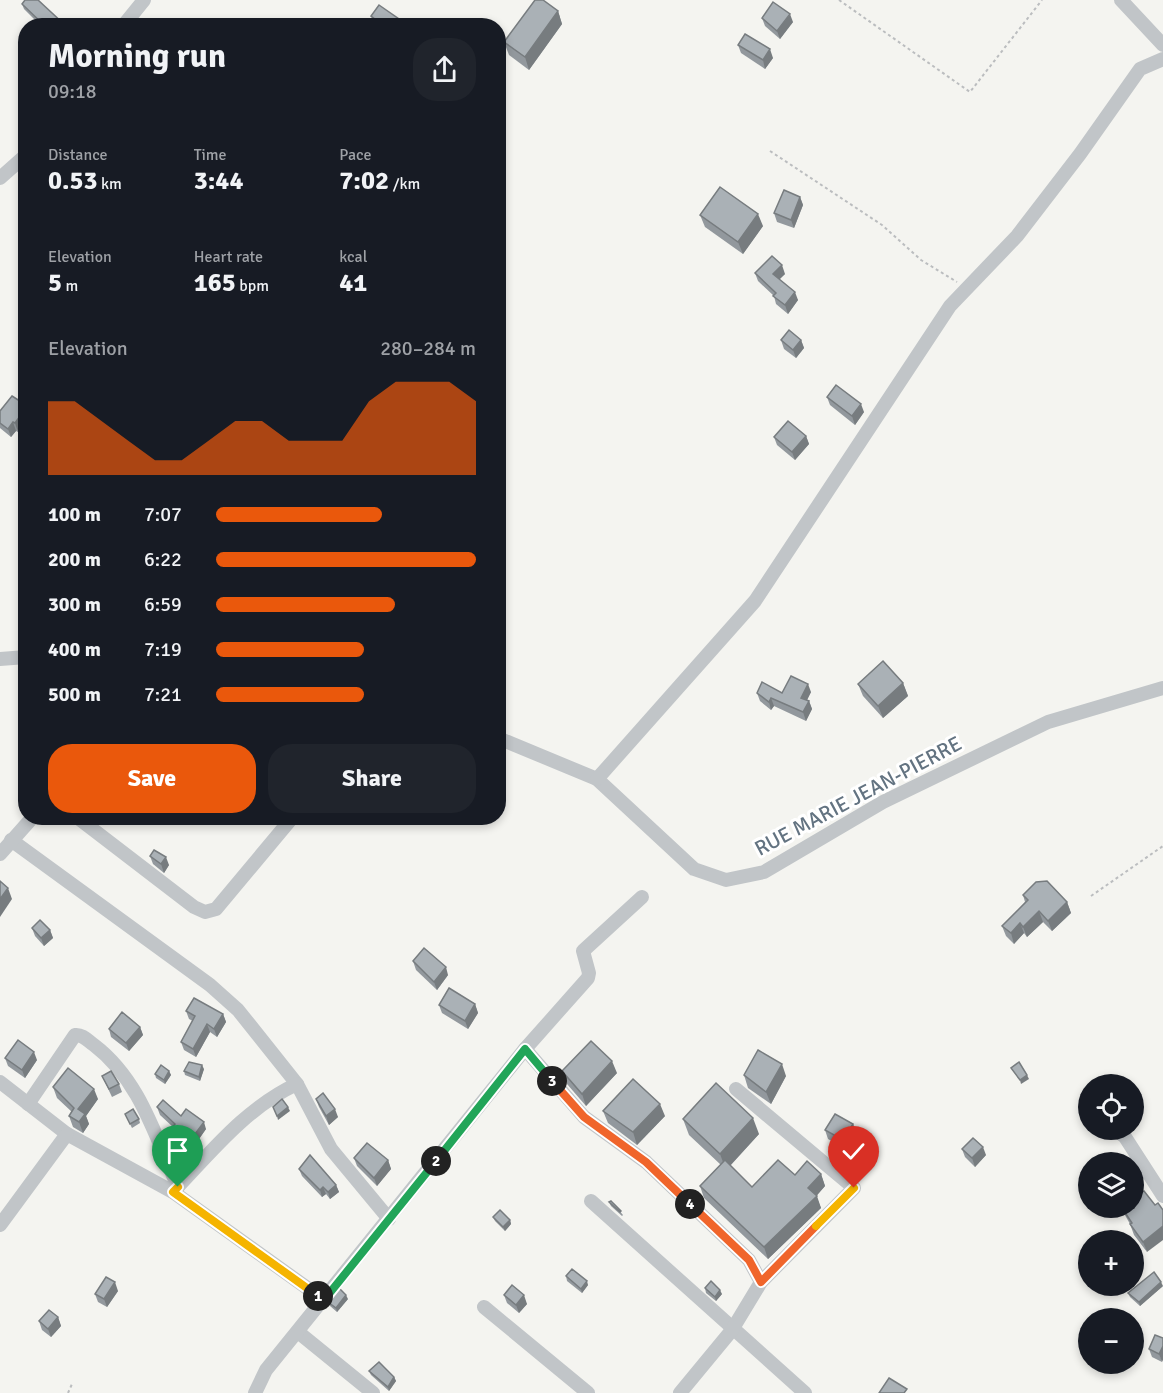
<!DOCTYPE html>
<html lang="en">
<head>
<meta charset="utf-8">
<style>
	body { margin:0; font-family:Signika,sans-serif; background:#20242c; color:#f1f3f6; height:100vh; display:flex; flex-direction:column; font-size:22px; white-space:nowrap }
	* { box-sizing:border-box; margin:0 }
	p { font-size:20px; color:#9ea1a6 }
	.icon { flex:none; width:33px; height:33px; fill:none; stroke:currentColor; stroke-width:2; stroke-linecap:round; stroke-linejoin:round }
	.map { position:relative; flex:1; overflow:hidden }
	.side { position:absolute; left:18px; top:18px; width:488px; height:807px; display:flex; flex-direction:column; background:#171b24; border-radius:24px; box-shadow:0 3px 9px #0003 }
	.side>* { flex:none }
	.buttons { position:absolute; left:1078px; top:1074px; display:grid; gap:12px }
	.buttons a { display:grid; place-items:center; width:66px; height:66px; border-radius:50%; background:#171b24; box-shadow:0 3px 9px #0003; font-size:30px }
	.pin { position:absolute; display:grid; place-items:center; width:51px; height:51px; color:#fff; margin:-62px -26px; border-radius:50% 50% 50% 0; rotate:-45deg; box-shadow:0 0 6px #0007 }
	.pin .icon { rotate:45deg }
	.km { position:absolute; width:30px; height:30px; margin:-15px; border-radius:50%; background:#222; color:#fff; font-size:16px; line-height:30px; text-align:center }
	.round { display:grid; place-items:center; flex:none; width:63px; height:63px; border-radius:24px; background:#20242c }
	.head { display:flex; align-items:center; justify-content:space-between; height:102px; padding:0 30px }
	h1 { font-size:33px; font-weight:800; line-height:45px }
	.stats { display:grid; grid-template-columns:repeat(3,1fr); gap:9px; height:102px; padding:6px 30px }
	.stats div { display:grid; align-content:center }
	.stats b { font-size:26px; font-weight:800 }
	.stats small { font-size:16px; font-weight:400 }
	.stats p { font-size:16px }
	.chart { height:168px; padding:12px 30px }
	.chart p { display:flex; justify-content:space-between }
	.chart svg { width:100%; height:108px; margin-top:6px; fill:#ea580c; opacity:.7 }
	.button { display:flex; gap:12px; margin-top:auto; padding:12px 30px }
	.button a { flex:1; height:69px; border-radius:24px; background:#ea580c; color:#fff; font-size:24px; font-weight:800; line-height:69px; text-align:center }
	.button a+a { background:#20242c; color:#f1f3f6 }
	ul { padding:0 30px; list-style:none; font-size:20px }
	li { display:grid; grid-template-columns:96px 72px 1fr; align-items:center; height:45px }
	li i { height:15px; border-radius:8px; background:#ea580c }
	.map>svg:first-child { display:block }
</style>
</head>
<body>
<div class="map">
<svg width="1163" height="1393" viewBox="0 0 1163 1393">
	<rect width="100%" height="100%" fill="#f4f4f0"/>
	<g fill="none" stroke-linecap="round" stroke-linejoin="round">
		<g stroke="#bbbdbf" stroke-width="2" stroke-dasharray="3 3" stroke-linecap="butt">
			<path d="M839,0L970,92L1042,0"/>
			<path d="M770,151L882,225L921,260L957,282"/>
			<path d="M1091,896L1163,846"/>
			<path d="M68,1393L72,1384"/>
		</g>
		<g stroke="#c1c5c8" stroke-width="14">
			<path d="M1121,0L1163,45"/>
			<path d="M123,26L144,0"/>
			<path d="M0,178L26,155"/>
			<path d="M0,659L26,657"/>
			<path d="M498,738L597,779L694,869L726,880L764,872L883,802L1048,722L1163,688"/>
			<path d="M597,779L755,601L950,306L1017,236L1080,154L1140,69L1163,59"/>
			<path d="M78,818L194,907L205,912L216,909L292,818"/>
			<path d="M11,840L210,985L238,1010L297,1084L331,1149L389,1219"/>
			<path d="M0,854L32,818"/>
			<path d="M525,1049L584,1117L646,1162L749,1260L761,1282"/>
			<path d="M0,1082L67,1134L173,1192L324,1300"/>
			<path d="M28,1104L75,1035C83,1034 88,1041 94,1045C140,1080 155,1136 178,1187"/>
			<path d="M1116,1130L1125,1137L1163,1196"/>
			<path d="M173,1192C211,1152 247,1107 297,1084"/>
			<path d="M591,1201L805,1393"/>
			<path d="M0,1225L67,1134"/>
			<path d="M484,1307L588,1393"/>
			<path d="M298,1332L373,1393"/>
			<path d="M255,1393L266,1370L525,1049L588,978L589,973L583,951L642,897"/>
			<path d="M680,1393L732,1330L761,1282L854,1188L736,1089"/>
		</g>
	</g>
	<g fill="#92989d">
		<path d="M22,4L66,26H41L24,9Z"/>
		<path d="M558,11L562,24L529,70L509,55L504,42Z"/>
		<path d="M371,16L402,26H375Z"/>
		<path d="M762,18L793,22L780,39L765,26Z"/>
		<path d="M738,45L773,58L765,69L741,53Z"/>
		<path d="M800,197L803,205L794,228L777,222L774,213Z"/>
		<path d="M700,215L763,226L743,254L705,227Z"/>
		<path d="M755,273L785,274L779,279L798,300L788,314L776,304L774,296L758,281Z"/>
		<path d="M781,340H801L804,348L796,358L784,349Z"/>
		<path d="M12,396L18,432L16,431L11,437L0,428V411Z"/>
		<path d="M827,397L864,412L855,425L830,405Z"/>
		<path d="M806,436L809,444L795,460L777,445L774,437Z"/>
		<path d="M903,683L908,696L883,718L863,696L858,684Z"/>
		<path d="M811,692L807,700L809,701L812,709L806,721L774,706L771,710L760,701L757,693Z"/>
		<path d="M150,856L169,865L164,873L153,864Z"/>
		<path d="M1023,895L1067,902L1071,913L1052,931L1043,922L1027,937L1024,933L1014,944L1006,936L1002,926L1025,902Z"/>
		<path d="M32,928L50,930L53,938L44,946L35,936Z"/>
		<path d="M413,961L448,975L437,990L416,970Z"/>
		<path d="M475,1004L478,1013L468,1029L442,1013L439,1005Z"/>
		<path d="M186,1011L223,1014L226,1022L217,1037L210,1032L196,1057L184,1050L181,1042L193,1021L189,1019Z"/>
		<path d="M140,1027L143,1035L129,1051L111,1037L109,1029Z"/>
		<path d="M5,1058L37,1060L25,1078L8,1066Z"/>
		<path d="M204,1069L200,1081L185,1075L184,1071Z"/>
		<path d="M169,1071L171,1075L165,1084L156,1078L155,1074Z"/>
		<path d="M562,1071L617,1073L586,1106L567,1084Z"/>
		<path d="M744,1075L786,1076L771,1104L748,1088Z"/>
		<path d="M102,1076L119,1084L122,1092L112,1097Z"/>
		<path d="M53,1087L98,1099L86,1116L89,1124L83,1133L73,1127L69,1116L72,1112L57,1098Z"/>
		<path d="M316,1099L338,1117L329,1125L319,1107Z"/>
		<path d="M157,1107L181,1116L206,1129L192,1149L174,1136L171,1129L173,1127L160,1115Z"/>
		<path d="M603,1111L665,1116L637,1145L608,1123Z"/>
		<path d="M125,1114L139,1119L140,1123L132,1128Z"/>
		<path d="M683,1119L759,1134L730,1166L752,1187L795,1175L821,1174L825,1186L816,1196L821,1208L768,1259L704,1198L700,1186L721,1165L689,1135Z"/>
		<path d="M853,1124L856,1132L846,1149L828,1139L825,1130Z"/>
		<path d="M962,1149L986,1155L975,1167L965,1157Z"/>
		<path d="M354,1158L388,1160L391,1169L377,1186L357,1166Z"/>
		<path d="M299,1169L336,1185L339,1192L330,1199L326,1194L322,1197L302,1176Z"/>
		<path d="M611,1201L623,1215L622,1216L611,1206L609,1202Z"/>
		<path d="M1121,1208H1134L1147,1252L1134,1235L1130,1224Z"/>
		<path d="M493,1217L510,1220L511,1224L505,1231L495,1221Z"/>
		<path d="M566,1276L588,1285L582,1293L567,1281Z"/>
		<path d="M1163,1286L1140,1306L1130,1297L1128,1293Z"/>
		<path d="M705,1288L722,1294L716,1301L706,1293Z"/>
		<path d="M118,1291L107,1307L98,1302L95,1294Z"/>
		<path d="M504,1295L527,1304L519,1313L507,1303Z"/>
		<path d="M348,1299L337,1312L330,1306L328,1302Z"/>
		<path d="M58,1317L61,1326L51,1337L42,1330L39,1321Z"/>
		<path d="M1155,1335L1162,1362L1152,1357L1149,1349Z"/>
		<path d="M369,1371L394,1377L396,1381L389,1391L371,1375Z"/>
	</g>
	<g fill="#777c7f">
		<path d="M558,11L562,24L529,70L525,57Z"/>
		<path d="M790,14L793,22L780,39L777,31Z"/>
		<path d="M399,19L402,26H394Z"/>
		<path d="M770,49L773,58L765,69L763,60Z"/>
		<path d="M800,197L803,205L794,228L791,220Z"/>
		<path d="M758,214L763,226L743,254L738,242Z"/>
		<path d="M782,265L785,274L776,283L773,274Z"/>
		<path d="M795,292L798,300L788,314L785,305Z"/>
		<path d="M801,340L804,348L796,358L793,350Z"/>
		<path d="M861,404L864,412L855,425L852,416Z"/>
		<path d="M26,408V421L18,432L15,423Z"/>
		<path d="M13,422L16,431L11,437L8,429Z"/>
		<path d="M806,436L809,444L795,460L792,452Z"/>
		<path d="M903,683L908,696L883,718L878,706Z"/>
		<path d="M808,684L811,692L804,706L801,698Z"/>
		<path d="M771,698L774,706L771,710L769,702Z"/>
		<path d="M809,701L812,709L806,721L803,712Z"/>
		<path d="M166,857L169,865L164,873L161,864Z"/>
		<path d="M8,888L12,899L0,917V899Z"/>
		<path d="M1067,902L1071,913L1052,931L1048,921Z"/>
		<path d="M1039,911L1043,922L1027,937L1023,927Z"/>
		<path d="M1020,923L1024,933L1014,944L1011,933Z"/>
		<path d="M50,930L53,938L44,946L41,938Z"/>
		<path d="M446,967L448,975L437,990L434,982Z"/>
		<path d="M475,1004L478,1013L468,1029L465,1021Z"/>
		<path d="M223,1014L226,1022L217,1037L214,1029Z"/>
		<path d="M207,1024L210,1032L196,1057L193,1049Z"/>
		<path d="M140,1027L143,1035L129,1051L126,1043Z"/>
		<path d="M34,1052L37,1060L25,1078L22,1070Z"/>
		<path d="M612,1061L617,1073L586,1106L582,1094Z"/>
		<path d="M782,1064L786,1076L771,1104L766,1092Z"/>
		<path d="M202,1065L204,1069L200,1081L199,1077Z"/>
		<path d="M169,1071L171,1075L165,1084L164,1080Z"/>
		<path d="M1027,1075L1029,1079L1021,1084L1020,1080Z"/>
		<path d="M94,1089L98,1099L86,1116L89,1124L83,1133L79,1122L78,1109Z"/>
		<path d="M660,1104L665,1116L637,1145L633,1132Z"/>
		<path d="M288,1107L290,1111L278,1120L277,1116Z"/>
		<path d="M335,1109L338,1117L329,1125L326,1116Z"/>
		<path d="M753,1118L759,1134L726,1170L720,1154Z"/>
		<path d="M204,1122L206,1129L192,1149L189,1142Z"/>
		<path d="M853,1124L856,1132L846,1149L843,1140Z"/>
		<path d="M983,1147L986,1155L975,1167L972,1158Z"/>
		<path d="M388,1160L391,1169L377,1186L374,1178Z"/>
		<path d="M821,1174L825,1186L813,1200L808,1188Z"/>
		<path d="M336,1185L339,1192L330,1199L328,1192Z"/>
		<path d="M323,1187L326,1194L322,1197L320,1190Z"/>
		<path d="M817,1196L821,1208L768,1259L764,1247Z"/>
		<path d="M510,1220L511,1224L505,1231L503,1227Z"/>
		<path d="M1163,1226V1240L1147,1252L1143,1242Z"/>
		<path d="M587,1281L588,1285L582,1293L581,1289Z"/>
		<path d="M115,1282L118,1291L107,1307L104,1299Z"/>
		<path d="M1161,1282L1163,1286L1140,1306L1139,1302Z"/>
		<path d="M720,1290L722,1294L716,1301L715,1297Z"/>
		<path d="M346,1295L348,1299L337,1312L336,1308Z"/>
		<path d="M524,1295L527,1304L519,1313L516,1305Z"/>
		<path d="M58,1317L61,1326L51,1337L48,1329Z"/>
		<path d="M1163,1346V1360L1162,1362L1159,1354Z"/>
		<path d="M394,1377L396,1381L389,1391L388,1387Z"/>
	</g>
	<g fill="#aab1b6" stroke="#777c7f" stroke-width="1.5">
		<path d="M25,0H38L66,26H45L22,4Z"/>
		<path d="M535,0H543L558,11L525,57L504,42Z"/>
		<path d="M773,2L790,14L777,31L762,18Z"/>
		<path d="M379,5L399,19L394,26H384L371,16Z"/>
		<path d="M745,34L770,49L763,60L738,45Z"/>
		<path d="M720,187L758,214L738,242L700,215Z"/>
		<path d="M784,190L800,197L791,220L774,213Z"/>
		<path d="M772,256L782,265L773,274L795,292L785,305L773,296L776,293L755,273Z"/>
		<path d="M789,330L801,340L793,350L781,340Z"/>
		<path d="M836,385L861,404L852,416L827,397Z"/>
		<path d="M12,396L26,405V408L15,423L13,422L8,429L0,423V411Z"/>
		<path d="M788,421L806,436L792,452L774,437Z"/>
		<path d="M883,661L903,683L878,706L858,684Z"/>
		<path d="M791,676L808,684L801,698L809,701L803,712L771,698L769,702L757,693L762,682L782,693Z"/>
		<path d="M154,850L166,857L161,864L150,856Z"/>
		<path d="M0,881L8,888L0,899Z"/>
		<path d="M1047,881L1067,902L1048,921L1039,911L1023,927L1020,923L1011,933L1002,926L1028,900L1023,895L1036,882Z"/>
		<path d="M40,920L50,930L41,938L32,928Z"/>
		<path d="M424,948L446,967L434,982L413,961Z"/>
		<path d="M449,988L475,1004L465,1021L439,1005Z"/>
		<path d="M194,998L223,1014L214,1029L207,1024L193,1049L181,1042L195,1016L186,1011Z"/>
		<path d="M122,1012L140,1027L126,1043L109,1029Z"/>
		<path d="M18,1040L34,1052L22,1070L5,1058Z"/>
		<path d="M591,1041L612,1061L582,1094L562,1071Z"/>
		<path d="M758,1050L782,1064L766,1092L744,1075Z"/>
		<path d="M189,1062L202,1065L199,1077L184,1071Z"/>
		<path d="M1019,1062L1027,1075L1020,1080L1011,1068Z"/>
		<path d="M161,1065L169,1071L164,1080L155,1074Z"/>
		<path d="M68,1068L94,1089L78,1109L85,1114L79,1122L69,1116L74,1108L53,1087Z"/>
		<path d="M111,1071L119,1084L109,1089L102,1076Z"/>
		<path d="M633,1079L660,1104L633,1132L603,1111Z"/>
		<path d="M716,1083L753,1118L720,1154L683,1119Z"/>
		<path d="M323,1093L335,1109L326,1116L316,1099Z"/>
		<path d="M282,1099L288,1107L277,1116L273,1107Z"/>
		<path d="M163,1100L181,1116L186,1109L204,1122L189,1142L171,1129L175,1124L157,1107Z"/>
		<path d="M133,1109L139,1119L130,1124L125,1114Z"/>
		<path d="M835,1114L853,1124L843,1140L825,1130Z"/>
		<path d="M973,1138L983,1147L972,1158L962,1149Z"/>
		<path d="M367,1143L388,1160L374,1178L354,1158Z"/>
		<path d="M310,1155L336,1185L328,1192L323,1187L320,1190L299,1169Z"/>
		<path d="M725,1160L752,1187L778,1160L795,1175L807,1161L821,1174L808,1188L817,1196L764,1247L700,1186Z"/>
		<path d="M1134,1191L1138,1195L1144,1191L1155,1205L1158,1203L1163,1210V1226L1143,1242L1130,1224L1132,1223L1122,1208H1134Z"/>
		<path d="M611,1201L621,1211L620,1212L609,1202Z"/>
		<path d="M500,1210L510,1220L503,1227L493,1217Z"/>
		<path d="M572,1269L587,1281L581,1289L566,1276Z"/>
		<path d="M1154,1272L1161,1282L1139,1302L1128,1293Z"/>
		<path d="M106,1277L115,1282L104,1299L95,1294Z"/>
		<path d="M711,1281L720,1290L715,1297L705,1288Z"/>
		<path d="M512,1285L524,1295L516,1305L504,1295Z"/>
		<path d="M339,1288L346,1295L336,1308L328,1302Z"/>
		<path d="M49,1310L58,1317L48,1329L39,1321Z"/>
		<path d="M1155,1335L1163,1338V1346L1159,1354L1149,1349Z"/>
		<path d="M379,1362L394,1377L388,1387L369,1371Z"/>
		<path d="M889,1378L907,1389L904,1393H879Z"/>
	</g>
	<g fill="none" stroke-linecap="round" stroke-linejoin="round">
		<defs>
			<path id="split-1" d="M178,1187L173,1192L318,1296"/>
			<path id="split-2" d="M318,1296L324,1300L436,1161"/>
			<path id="split-3" d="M436,1161L525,1049L552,1081"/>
			<path id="split-4" d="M552,1081L584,1117L646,1162L690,1204"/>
			<path id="split-5" d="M690,1204L749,1260L761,1282L816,1226"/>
			<path id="split-6" d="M816,1226L854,1188"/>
		</defs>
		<use href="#split-1" stroke="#fff" stroke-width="12"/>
		<use href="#split-2" stroke="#fff" stroke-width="12"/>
		<use href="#split-3" stroke="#fff" stroke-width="12"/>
		<use href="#split-4" stroke="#fff" stroke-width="12"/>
		<use href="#split-5" stroke="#fff" stroke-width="12"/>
		<use href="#split-6" stroke="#fff" stroke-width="12"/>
		<use href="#split-1" stroke="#f5b400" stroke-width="8"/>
		<use href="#split-2" stroke="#22a559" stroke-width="8"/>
		<use href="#split-3" stroke="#22a559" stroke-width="8"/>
		<use href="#split-4" stroke="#f0652b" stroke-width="8"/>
		<use href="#split-5" stroke="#f0652b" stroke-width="8"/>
		<use href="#split-6" stroke="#f5b400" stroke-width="8"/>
	</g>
	<g text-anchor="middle" stroke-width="6" stroke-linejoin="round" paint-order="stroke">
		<g font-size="21" fill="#637381" stroke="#fff">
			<text transform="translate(858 796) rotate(-28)" y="7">RUE MARIE JEAN-PIERRE</text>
		</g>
	</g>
</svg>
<div class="buttons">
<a><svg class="icon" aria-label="locate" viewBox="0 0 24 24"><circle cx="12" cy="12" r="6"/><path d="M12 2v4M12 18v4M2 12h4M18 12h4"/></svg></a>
<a><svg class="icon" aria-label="layers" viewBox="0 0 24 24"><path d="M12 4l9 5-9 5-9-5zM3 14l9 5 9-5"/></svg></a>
<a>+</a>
<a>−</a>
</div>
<div class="pin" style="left:178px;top:1187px;background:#1e9e55"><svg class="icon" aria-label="arrive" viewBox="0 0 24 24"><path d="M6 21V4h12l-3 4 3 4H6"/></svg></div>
<div class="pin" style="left:854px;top:1188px;background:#d93025"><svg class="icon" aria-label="check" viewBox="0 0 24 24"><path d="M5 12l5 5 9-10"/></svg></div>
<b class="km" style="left:318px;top:1296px">1</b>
<b class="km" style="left:436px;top:1161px">2</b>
<b class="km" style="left:552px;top:1081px">3</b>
<b class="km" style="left:690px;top:1204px">4</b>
<section class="side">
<div class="head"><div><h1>Morning run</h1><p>09:18</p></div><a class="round"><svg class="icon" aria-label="share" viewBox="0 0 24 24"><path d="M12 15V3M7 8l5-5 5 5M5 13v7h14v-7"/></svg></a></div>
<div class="stats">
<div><p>Distance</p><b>0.53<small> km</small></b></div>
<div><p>Time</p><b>3:44</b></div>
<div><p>Pace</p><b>7:02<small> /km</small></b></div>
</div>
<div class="stats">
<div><p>Elevation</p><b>5<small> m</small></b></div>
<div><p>Heart rate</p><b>165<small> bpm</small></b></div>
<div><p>kcal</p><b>41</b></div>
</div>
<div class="chart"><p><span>Elevation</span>280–284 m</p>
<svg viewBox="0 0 160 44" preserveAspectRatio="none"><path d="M0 44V14L10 14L20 22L30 30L40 38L50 38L60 30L70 22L80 22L90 30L100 30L110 30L120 14L130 6L140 6L150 6L160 14V44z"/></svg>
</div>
<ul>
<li><b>100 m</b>7:07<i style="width:64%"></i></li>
<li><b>200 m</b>6:22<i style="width:100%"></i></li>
<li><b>300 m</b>6:59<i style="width:69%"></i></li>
<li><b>400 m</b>7:19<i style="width:57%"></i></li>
<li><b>500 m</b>7:21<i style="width:57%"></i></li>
</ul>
<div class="button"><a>Save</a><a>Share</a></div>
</section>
</div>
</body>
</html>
